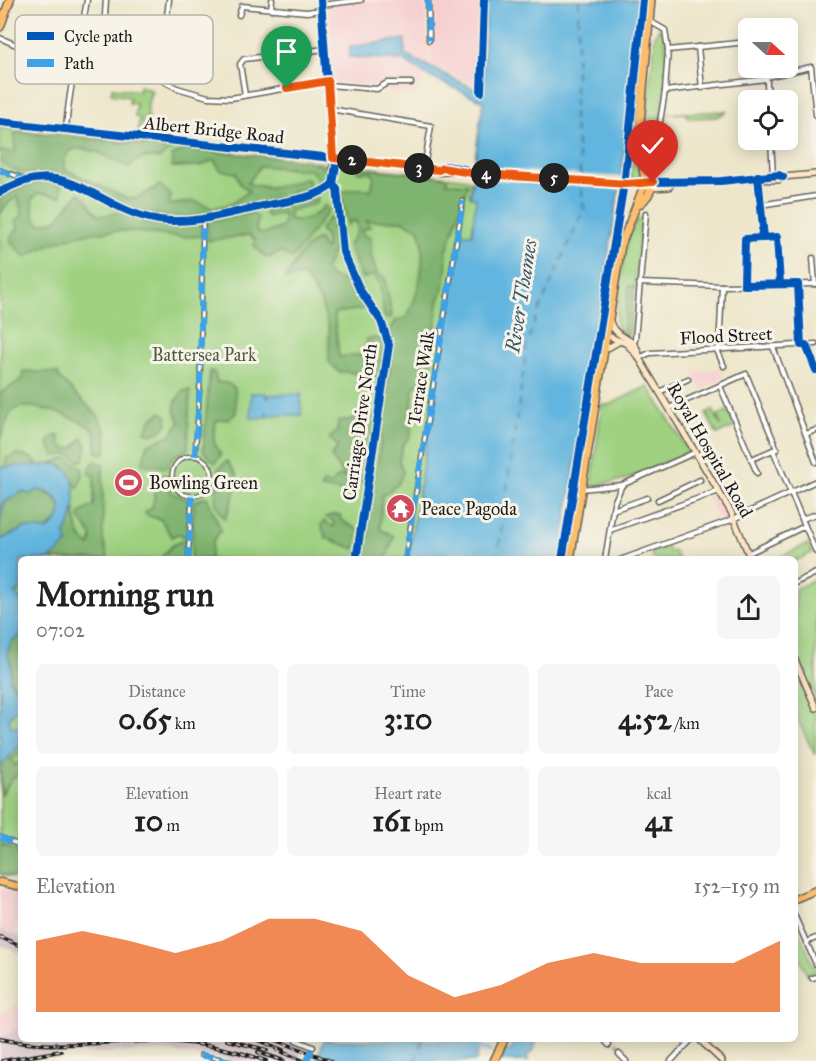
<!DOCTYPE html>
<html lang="en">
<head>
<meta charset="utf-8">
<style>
	body { margin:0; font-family:"IM FELL Great Primer",serif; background:#f6f6f6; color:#222; height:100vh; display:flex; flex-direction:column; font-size:22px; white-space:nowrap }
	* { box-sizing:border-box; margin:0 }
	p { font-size:20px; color:#767676 }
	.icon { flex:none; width:33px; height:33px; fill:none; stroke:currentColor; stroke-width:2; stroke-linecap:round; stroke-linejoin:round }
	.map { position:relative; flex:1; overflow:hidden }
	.details { position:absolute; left:18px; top:556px; width:780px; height:486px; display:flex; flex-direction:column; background:#fff; border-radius:9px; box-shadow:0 3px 15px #0003 }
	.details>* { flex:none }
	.needle { width:39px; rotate:111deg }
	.controls { position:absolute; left:738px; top:18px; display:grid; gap:12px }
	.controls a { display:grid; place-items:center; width:60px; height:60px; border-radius:9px; background:#fff; box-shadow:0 3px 15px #0003; font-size:30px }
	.pin { position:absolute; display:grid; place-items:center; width:51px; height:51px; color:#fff; margin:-62px -26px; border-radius:50% 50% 50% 0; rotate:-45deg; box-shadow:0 0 6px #0007 }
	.pin .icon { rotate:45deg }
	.km { position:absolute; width:30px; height:30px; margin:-15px; border-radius:50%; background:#222; color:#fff; font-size:16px; line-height:30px; text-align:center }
	.round { display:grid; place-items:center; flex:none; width:63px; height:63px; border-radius:9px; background:#f6f6f6 }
	.head { display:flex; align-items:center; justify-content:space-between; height:102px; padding:0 18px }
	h1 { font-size:33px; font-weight:700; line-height:45px }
	.stats { display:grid; grid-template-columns:repeat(3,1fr); gap:9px; height:102px; padding:6px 18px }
	.stats div { display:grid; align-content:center; border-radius:9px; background:#f6f6f6; text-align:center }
	.stats b { font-size:30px; font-weight:700 }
	.stats small { font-size:16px; font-weight:400 }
	.stats p { font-size:16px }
	.chart { height:168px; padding:12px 18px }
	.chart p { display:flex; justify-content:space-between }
	.chart svg { width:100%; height:108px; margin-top:6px; fill:#ea580c; opacity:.7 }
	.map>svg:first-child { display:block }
</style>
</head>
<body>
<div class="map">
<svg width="816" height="1061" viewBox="0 0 816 1061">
	<rect width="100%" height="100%" fill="#f7f3e8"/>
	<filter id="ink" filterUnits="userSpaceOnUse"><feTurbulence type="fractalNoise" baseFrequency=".0167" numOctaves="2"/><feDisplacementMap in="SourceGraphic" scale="12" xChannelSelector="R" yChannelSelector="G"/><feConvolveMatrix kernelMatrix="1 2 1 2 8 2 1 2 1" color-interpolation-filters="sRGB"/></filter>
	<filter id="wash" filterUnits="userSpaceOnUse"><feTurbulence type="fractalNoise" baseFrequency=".008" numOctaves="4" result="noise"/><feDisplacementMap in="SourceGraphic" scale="24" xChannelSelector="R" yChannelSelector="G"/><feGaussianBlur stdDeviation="1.35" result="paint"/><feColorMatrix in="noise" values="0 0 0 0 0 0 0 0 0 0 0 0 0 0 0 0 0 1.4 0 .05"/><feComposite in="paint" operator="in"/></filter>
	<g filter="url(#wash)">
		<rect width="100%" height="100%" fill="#ede6ca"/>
		<g fill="#f7cfd0">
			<path d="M324,0H373L374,2L425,0L428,65L423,73L426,75L417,95L385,92V88L378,86L334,82L327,0Z"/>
			<path d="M430,0H482L480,88L430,64Z"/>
			<path d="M720,368L723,378L702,390L693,373Z"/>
			<path d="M716,493L729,517L719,521L708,496Z"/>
			<path d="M0,888L20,894L21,911L14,935L0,929Z"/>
			<path d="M21,1002V1028L0,1038V1014Z"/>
		</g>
		<g fill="#d2bdc5">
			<path d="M0,929L21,938V953L0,945Z"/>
			<path d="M21,1028V1040H288L303,1048L298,1061H237L163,1051L61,1054L0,1061V1038Z"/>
		</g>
		<g fill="#9fd181" stroke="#5e764e" stroke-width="1.5">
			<path d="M659,28C677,44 658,127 654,150L650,152C641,137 654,58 655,35Z"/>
			<path d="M139,86L152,91C148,99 146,110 149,118L143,117L142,123L152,125V131L138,130L139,118L135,117L136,104L129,103L130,97L111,94L112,88L139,91Z"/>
			<path d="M728,111L716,117L689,118L684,113L668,114Z"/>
			<path d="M0,128L323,163L329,168H340L344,165L468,179L471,182L470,196L477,198L472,234L460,235L408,559L21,560V880L0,875Z"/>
			<path d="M633,144L640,165L639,178H631Z"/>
			<path d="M640,218L642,220L630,334L628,335L618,329L616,322C619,300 622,231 640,218Z"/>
			<path d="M648,386L689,452L627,479L591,486L602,404L609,405Z"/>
			<path d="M713,410L721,426L718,415L728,411L735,427L717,434L706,413Z"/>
			<path d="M808,544L812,553L795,561L775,559Z"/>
			<path d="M667,547L669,551H674L678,559H653L651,553Z"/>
			<path d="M816,579V699L795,653V589Z"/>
			<path d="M800,683L816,717L815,755L795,714V685Z"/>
			<path d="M795,923L816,971L807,975L795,947Z"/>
		</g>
		<g fill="#7fb36f" stroke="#4e6846" stroke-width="1.5">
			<path d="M14,133L63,135L172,149L158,159C145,155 138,159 128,167C109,159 93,145 71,150L65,158L64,169L128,199L138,198L160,185L171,195L169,205L194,201L213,208L231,204L249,191L240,184L236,173L220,170L214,160L201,166L172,167V156L186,149L308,160L322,166L331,180L330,184L320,189L316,176L310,170L260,166L248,183C266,190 287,187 304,178L308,179L310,187L292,191V196C237,208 180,229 126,207C105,199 86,183 65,176C43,168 19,180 0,161V151L15,152Z"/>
			<path d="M354,167L447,177V183L468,184L446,254C448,268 444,290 438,302L430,376L422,379L413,388L411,436L403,445L399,460L403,472L398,484L382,496L380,529L394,536L386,559H360C363,546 362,514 370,506L367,498L378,462L392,348L391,328L396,321L407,317C420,292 427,256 419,229L402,221H367L370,227L362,230L363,235L371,238V255L377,274L385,278L392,316L388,319L384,316L380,284L373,276L362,278L348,245L358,231L356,221H351L348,225L341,194C347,188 363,188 371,190L374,177L372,172H358Z"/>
			<path d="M52,182L61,185V197L39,193L32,199L34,217L40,224L56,220L79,193C90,200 90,210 100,216L117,213L150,223L201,221L202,236C176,239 153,233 127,231C91,230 56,238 25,257L11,242V237L19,227L15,221L22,216L18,196L7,204L0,215V198L29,183Z"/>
			<path d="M318,198L317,203L289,211V219C302,222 317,217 325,205L329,210L292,259L281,252L267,258L254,246L255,240L249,235L208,241L207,222L252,213L258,218L256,230L262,234L281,228L284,220L282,213L268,217L265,214L268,209Z"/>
			<path d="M329,218H333L336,245L325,270L330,276L347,282L366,307L363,309L334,313L339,357L368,354L367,339L374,338L386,341L380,388L377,391H365L361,387L364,383C358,371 351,372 339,372L329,362V329L321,302L304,276L285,279C294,265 303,245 319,239L322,247L326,248V239L320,229Z"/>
			<path d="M629,286H634L630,334L628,335L623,333Z"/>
			<path d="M23,371L58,373L59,378L98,416L106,431V451L102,454L97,452C95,444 98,435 92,429C81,419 25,398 13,411C5,419 4,432 0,440V394L23,378Z"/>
			<path d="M210,371L214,372L217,382L227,383L235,388L236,413L229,419L217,420C212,434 212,442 221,455L215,463L203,451Z"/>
			<path d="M190,390L188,449L173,457L167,468L142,464L148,444L171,435L180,422C172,408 173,403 183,391Z"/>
			<path d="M162,412L167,416V424C161,432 156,436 145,432L152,418Z"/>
			<path d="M364,414L376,415V417L365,484L359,481L343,492L321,488L323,483L331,484L338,477H344L331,456L338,446L329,438L337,432L338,421L362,418Z"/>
			<path d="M54,436H59L61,445L67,450L75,447L82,438L87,445L84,460L79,462L69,454L54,456L48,442Z"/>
			<path d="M17,454L32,458L37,464L27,470L5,471L6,458Z"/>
			<path d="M67,458L82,468L83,475L78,488L64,466L51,463Z"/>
			<path d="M95,461L103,464V539L108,559L47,560L64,531L72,510H75C75,523 79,540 90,546L92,536L79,518L80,513L94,505V475L89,474V469Z"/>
			<path d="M227,461L237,475L233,498L225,519C214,505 213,495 218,480L222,482L224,478L218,469Z"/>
			<path d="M152,472L166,475L172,493L189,501L185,559H159L173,545L184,540L183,535L177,534L172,537L161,520L146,515L145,512L152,508L156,490L151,481Z"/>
			<path d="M39,490C53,495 64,502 60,518L46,530L25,528L0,540C0,507 1,490 39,490Z"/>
			<path d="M207,497L221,530L213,541L210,559H191L194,501Z"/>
			<path d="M331,515H340L341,520L358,530L355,549L326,538L321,525L324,521L333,527L334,522L326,517Z"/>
			<path d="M21,635V687L19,688L9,681L11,664L7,652L13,640Z"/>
			<path d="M21,742V753L11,760L15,765L21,762V773L12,779L2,794L0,764Z"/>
			<path d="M0,844L21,853V879L0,874Z"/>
		</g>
		<g fill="#62b5de" stroke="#3f687d" stroke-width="1.5">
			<path d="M485,0H641L632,108L560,559H408L460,234H472L476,198L470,196L483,101L426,75L403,60L349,57L350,47L405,39V55L483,93Z"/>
			<path d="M251,393H266V398H269L267,395L301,394V415H268L266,412L267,417L251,418Z"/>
			<path d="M56,464L68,470C79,489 76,516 65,534L68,543L50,559L21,560V591L15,593L21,602V635L13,640L7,652L11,664L10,681L15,687H21V705L12,714L9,721L11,726L21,728V744L0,767V540L25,528L47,530C69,517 64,493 38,490C35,490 33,494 30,494C27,494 25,491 22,492L3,503L0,530V467Z"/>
			<path d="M324,1040H481L476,1061H316Z"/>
			<path d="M519,1040H533L536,1043L533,1052L527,1056L529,1061H501L505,1050L511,1051L513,1043Z"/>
		</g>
		<path fill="#ede6ca" d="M473,166L545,173L548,170L549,173L624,177L621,189L549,183L546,186L545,182L471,179Z"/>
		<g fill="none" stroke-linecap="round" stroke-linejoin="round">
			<path stroke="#62b5de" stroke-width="4.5" d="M475,1046L490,1050"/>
			<g stroke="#38596a" stroke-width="1.5" stroke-dasharray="8 6" stroke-linecap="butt">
				<path d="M579,0L574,118L581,180"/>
				<path d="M497,560L527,345L536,317L584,209L581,184"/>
				<path d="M415,1061L422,1040"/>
			</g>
		</g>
	</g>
	<g filter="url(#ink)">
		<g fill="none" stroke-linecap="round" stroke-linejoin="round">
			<path stroke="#c3bea7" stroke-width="3" stroke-dasharray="3 1.5" stroke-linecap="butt" d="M307,1061L311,1050"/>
			<g stroke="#c3bea7" stroke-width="4" stroke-dasharray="4 2" stroke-linecap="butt">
				<path d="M63,36L74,38"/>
				<path d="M609,1045L619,1054"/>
			</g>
			<defs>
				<g id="pedestrian">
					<path d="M0,170L23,178"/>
					<path d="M0,192C69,151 98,214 162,220C208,225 270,206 315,193"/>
					<path d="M340,227C343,250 348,271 360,290C372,308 386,323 389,345L356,560"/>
					<circle cx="192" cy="476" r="20"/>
					<path d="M195,456L200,384L203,218"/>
					<path d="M188,560L192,496"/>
					<path d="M405,560L463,201"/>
					<path d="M0,837L21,846"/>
					<path d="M201,1055L231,1061"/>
				</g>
				<g id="minor">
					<path d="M106,0L103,44L127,46"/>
					<path d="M428,0L429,40"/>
					<path d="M321,5L361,0"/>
					<path d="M271,9L272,0"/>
					<path d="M239,15L242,6L307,12L321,10"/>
					<path d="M167,16L169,0"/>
					<path d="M105,35L128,38"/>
					<path d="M0,38L72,69L158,78L177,88L208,97L231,98L328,81"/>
					<path d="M698,47L702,88"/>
					<path d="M668,50L748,42"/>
					<path d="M766,68L768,100"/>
					<path d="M146,77L152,40L198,44"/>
					<path d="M766,77L811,67L816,115"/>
					<path d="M328,85L377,89L387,83H411"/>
					<path d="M665,91L766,79"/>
					<path d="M245,95L240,64L244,59L325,49"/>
					<path d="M330,109L431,126L424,168"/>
					<path d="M66,129C69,86 80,43 87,0"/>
					<path d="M771,140L773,176"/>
					<path d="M333,159L332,169L334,171"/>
					<path d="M647,159L655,153L665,91L668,50L665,30L651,22"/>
					<path d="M758,177L762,230"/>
					<path d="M760,205L816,196"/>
					<path d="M813,258L815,284"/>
					<path d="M639,283L722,286L816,284"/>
					<path d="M798,284L801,345"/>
					<path d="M744,285L745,239L777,237L780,284"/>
					<path d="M632,345L635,340L646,213"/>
					<path d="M806,345L816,370"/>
					<path d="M773,347L816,462"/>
					<path d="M717,350L724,366"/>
					<path d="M719,350L722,286"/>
					<path d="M639,358L650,353L816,344"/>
					<path d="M720,386L757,473"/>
					<path d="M659,392L688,379"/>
					<path d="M669,408L746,374L777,449L773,450L816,552"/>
					<path d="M806,434L816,430"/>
					<path d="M752,459L773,450"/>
					<path d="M581,489L622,485L696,452"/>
					<path d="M658,500L700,480"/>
					<path d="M613,510L647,498"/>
					<path d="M802,519L816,514"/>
					<path d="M610,530L719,491"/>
					<path d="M749,553L805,526"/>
					<path d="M605,560L614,503L622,485"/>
					<path d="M620,560L731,520L816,481"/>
					<path d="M795,583L816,573"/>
					<path d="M795,917L816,964"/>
					<path d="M806,942L816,938"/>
					<path d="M812,978L816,977"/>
					<path d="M296,1040L313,1047"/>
					<path d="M606,1042L609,1045"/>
					<path d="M619,1054L626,1061"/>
					<path d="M671,1061L691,1040"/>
				</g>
				<path id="tertiary" d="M321,0L333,158"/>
				<g id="secondary">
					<path d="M744,179L779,180L783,177L816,174"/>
					<path d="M653,182L721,181L779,175L783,177"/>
					<path d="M648,188L669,187L672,184"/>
					<path d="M610,321C614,339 635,336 639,354"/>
					<path d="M606,335L627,344L639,358L731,512L751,560"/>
					<path d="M604,350L620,341"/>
					<path d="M795,660L816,708"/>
					<path d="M700,1040L722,1061"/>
				</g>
				<g id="primary">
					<path d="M0,122L424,168L441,172L454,171"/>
					<path d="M451,169L471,173L627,184L649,183"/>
					<path d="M0,882L21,887"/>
					<path d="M795,899L816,890"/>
				</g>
				<g id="trunk">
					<path d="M0,27L10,0"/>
					<path d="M638,205C656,193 656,175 646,157"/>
					<path d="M570,560L621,245L645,183L639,134L651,0"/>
					<path d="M494,1061L504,1040"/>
				</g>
			</defs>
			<use href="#pedestrian" stroke="#656359" stroke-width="6"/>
			<use href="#minor" stroke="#656359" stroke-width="7"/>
			<use href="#tertiary" stroke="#656359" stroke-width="8"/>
			<use href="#secondary" stroke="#656359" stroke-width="8"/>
			<use href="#primary" stroke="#656359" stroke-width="9"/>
			<use href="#trunk" stroke="#656359" stroke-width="10"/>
			<use href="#pedestrian" stroke="#fff" stroke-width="3"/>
			<use href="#minor" stroke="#fff" stroke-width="4"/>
			<use href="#tertiary" stroke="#fff" stroke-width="4.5"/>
			<use href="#secondary" stroke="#fde5c5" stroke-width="5"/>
			<use href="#primary" stroke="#fbbe6e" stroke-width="6"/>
			<use href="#trunk" stroke="#fbbe6e" stroke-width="7"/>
			<defs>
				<g id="rail">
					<path d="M0,937L21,946"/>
					<path d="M0,1039C51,1050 101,1041 153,1041C192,1041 230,1048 266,1061"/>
					<path d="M227,1040L267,1050"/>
					<path d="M258,1040L283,1050"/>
					<path d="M276,1040L331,1061"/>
					<path d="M277,1050L304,1061"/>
					<path d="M258,1052L284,1061"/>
					<path d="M2,1061L61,1051"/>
				</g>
			</defs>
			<use href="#rail" stroke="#1c1c1c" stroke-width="4"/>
			<use href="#rail" stroke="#f7f3e8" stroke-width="1.5" stroke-dasharray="4.5" stroke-linecap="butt"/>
			<g stroke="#3da2ea" stroke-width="6" stroke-dasharray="12 6" stroke-linecap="butt">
				<path d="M428,0L429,40"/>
				<path d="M0,170L14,177L25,179"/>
				<path d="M195,456L200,384L203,218"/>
				<path d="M188,560L192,496"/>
				<path d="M405,560L463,201"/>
				<path d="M0,837L21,846"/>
				<path d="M201,1055L231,1061"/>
				<path d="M307,1061L313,1047"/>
			</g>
			<defs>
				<g id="cycleway">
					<path d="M321,0L332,153L336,165L333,184L337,188L343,252L360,290L381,321L389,345L356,560"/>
					<path d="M481,92L484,0"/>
					<path d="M0,122L435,169L445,166L465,169L466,173"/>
					<path d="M758,176L764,238L777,237L780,284"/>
					<path d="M653,182L721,181L779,175L783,177"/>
					<path d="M0,192C67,152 96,210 159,220C194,225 233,212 268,205C287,201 318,198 333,184"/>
					<path d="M762,230L761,238L745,239L744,285L798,284L801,345H806L816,370"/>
					<path d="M562,560L625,177L643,0"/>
				</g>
			</defs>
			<use href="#cycleway" stroke="#f7f3e8" stroke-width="11"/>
			<use href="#cycleway" stroke="#0057b8" stroke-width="8"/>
		</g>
	</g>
	<g fill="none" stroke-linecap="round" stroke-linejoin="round" filter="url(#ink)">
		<defs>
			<path id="route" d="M287,88L328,81L333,158L439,170L442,168L471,173L627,184L653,182"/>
		</defs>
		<use href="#route" stroke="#fff" stroke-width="12"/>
		<use href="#route" stroke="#ea580c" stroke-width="8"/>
	</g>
	<defs>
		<symbol id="stadium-disc" viewBox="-11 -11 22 22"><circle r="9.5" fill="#d1495b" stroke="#f7f3e8"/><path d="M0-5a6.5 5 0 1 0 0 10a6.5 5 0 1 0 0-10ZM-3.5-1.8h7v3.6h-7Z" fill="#fff"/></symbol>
		<symbol id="temple-disc" viewBox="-11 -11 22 22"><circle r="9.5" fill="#d1495b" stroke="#f7f3e8"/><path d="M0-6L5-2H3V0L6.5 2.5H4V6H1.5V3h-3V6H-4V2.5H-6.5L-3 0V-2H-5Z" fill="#fff"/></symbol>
	</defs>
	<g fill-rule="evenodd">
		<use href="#stadium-disc" x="112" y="466" width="33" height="33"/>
		<use href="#temple-disc" x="384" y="492" width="33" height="33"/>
	</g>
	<g text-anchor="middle" stroke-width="6" stroke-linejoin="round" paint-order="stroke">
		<g font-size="18" fill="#1c1c1c" stroke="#f7f3e8">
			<text transform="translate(214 130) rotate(6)" y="6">Albert Bridge Road</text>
			<text transform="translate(726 336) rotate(-3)" y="6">Flood Street</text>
			<text transform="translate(421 378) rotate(-81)" y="6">Terrace Walk</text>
			<text transform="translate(360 422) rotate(-82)" y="6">Carriage Drive North</text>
			<text transform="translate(710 450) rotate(60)" y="6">Royal Hospital Road</text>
		</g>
		<g font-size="18" fill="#4a5b3f" stroke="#f7f3e8">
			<text x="204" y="361">Battersea Park</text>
		</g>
		<g font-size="18" fill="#1c1c1c" stroke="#f7f3e8" text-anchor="start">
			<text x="149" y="489">Bowling Green</text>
			<text x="421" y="515">Peace Pagoda</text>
		</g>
		<g font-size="20" font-style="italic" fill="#38596a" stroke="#f7f3e8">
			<text transform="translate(521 296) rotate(-81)" y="7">River Thames</text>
		</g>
	</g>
	<rect x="15" y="15" width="198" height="69" rx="9" fill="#f7f3e8" stroke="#b5b2ab" stroke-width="1.5"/>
	<rect x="27" y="32" width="27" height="8" fill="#0057b8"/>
	<rect x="27" y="59" width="27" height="8" fill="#3da2ea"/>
	<g font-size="16" fill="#1c1c1c">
		<text x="64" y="42">Cycle path</text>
		<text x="64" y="69">Path</text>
	</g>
</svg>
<div class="controls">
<a><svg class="needle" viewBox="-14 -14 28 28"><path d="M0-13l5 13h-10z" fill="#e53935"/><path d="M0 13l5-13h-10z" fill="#767676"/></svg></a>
<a><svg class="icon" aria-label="locate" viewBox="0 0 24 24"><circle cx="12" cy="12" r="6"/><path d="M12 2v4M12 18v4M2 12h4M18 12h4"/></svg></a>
</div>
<div class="pin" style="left:287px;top:88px;background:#1e9e55"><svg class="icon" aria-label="arrive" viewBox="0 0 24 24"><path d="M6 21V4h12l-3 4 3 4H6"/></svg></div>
<div class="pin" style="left:653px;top:182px;background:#d93025"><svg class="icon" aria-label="check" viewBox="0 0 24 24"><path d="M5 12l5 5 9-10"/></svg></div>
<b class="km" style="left:352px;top:160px">2</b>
<b class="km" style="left:419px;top:168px">3</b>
<b class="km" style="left:486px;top:174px">4</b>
<b class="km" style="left:554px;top:178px">5</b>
<section class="details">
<div class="head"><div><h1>Morning run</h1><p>07:02</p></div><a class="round"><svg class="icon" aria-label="share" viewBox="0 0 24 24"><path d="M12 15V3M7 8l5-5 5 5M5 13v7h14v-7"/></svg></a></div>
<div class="stats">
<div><p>Distance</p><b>0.65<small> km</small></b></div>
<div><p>Time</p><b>3:10</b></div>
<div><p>Pace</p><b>4:52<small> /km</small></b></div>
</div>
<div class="stats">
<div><p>Elevation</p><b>10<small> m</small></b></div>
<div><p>Heart rate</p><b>161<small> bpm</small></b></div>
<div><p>kcal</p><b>41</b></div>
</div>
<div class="chart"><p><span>Elevation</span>152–159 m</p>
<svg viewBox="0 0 160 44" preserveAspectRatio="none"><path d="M0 44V15L10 11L20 15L30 20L40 15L50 6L60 6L70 11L80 29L90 38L100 33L110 24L120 20L130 24L140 24L150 24L160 15V44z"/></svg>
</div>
</section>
</div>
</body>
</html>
